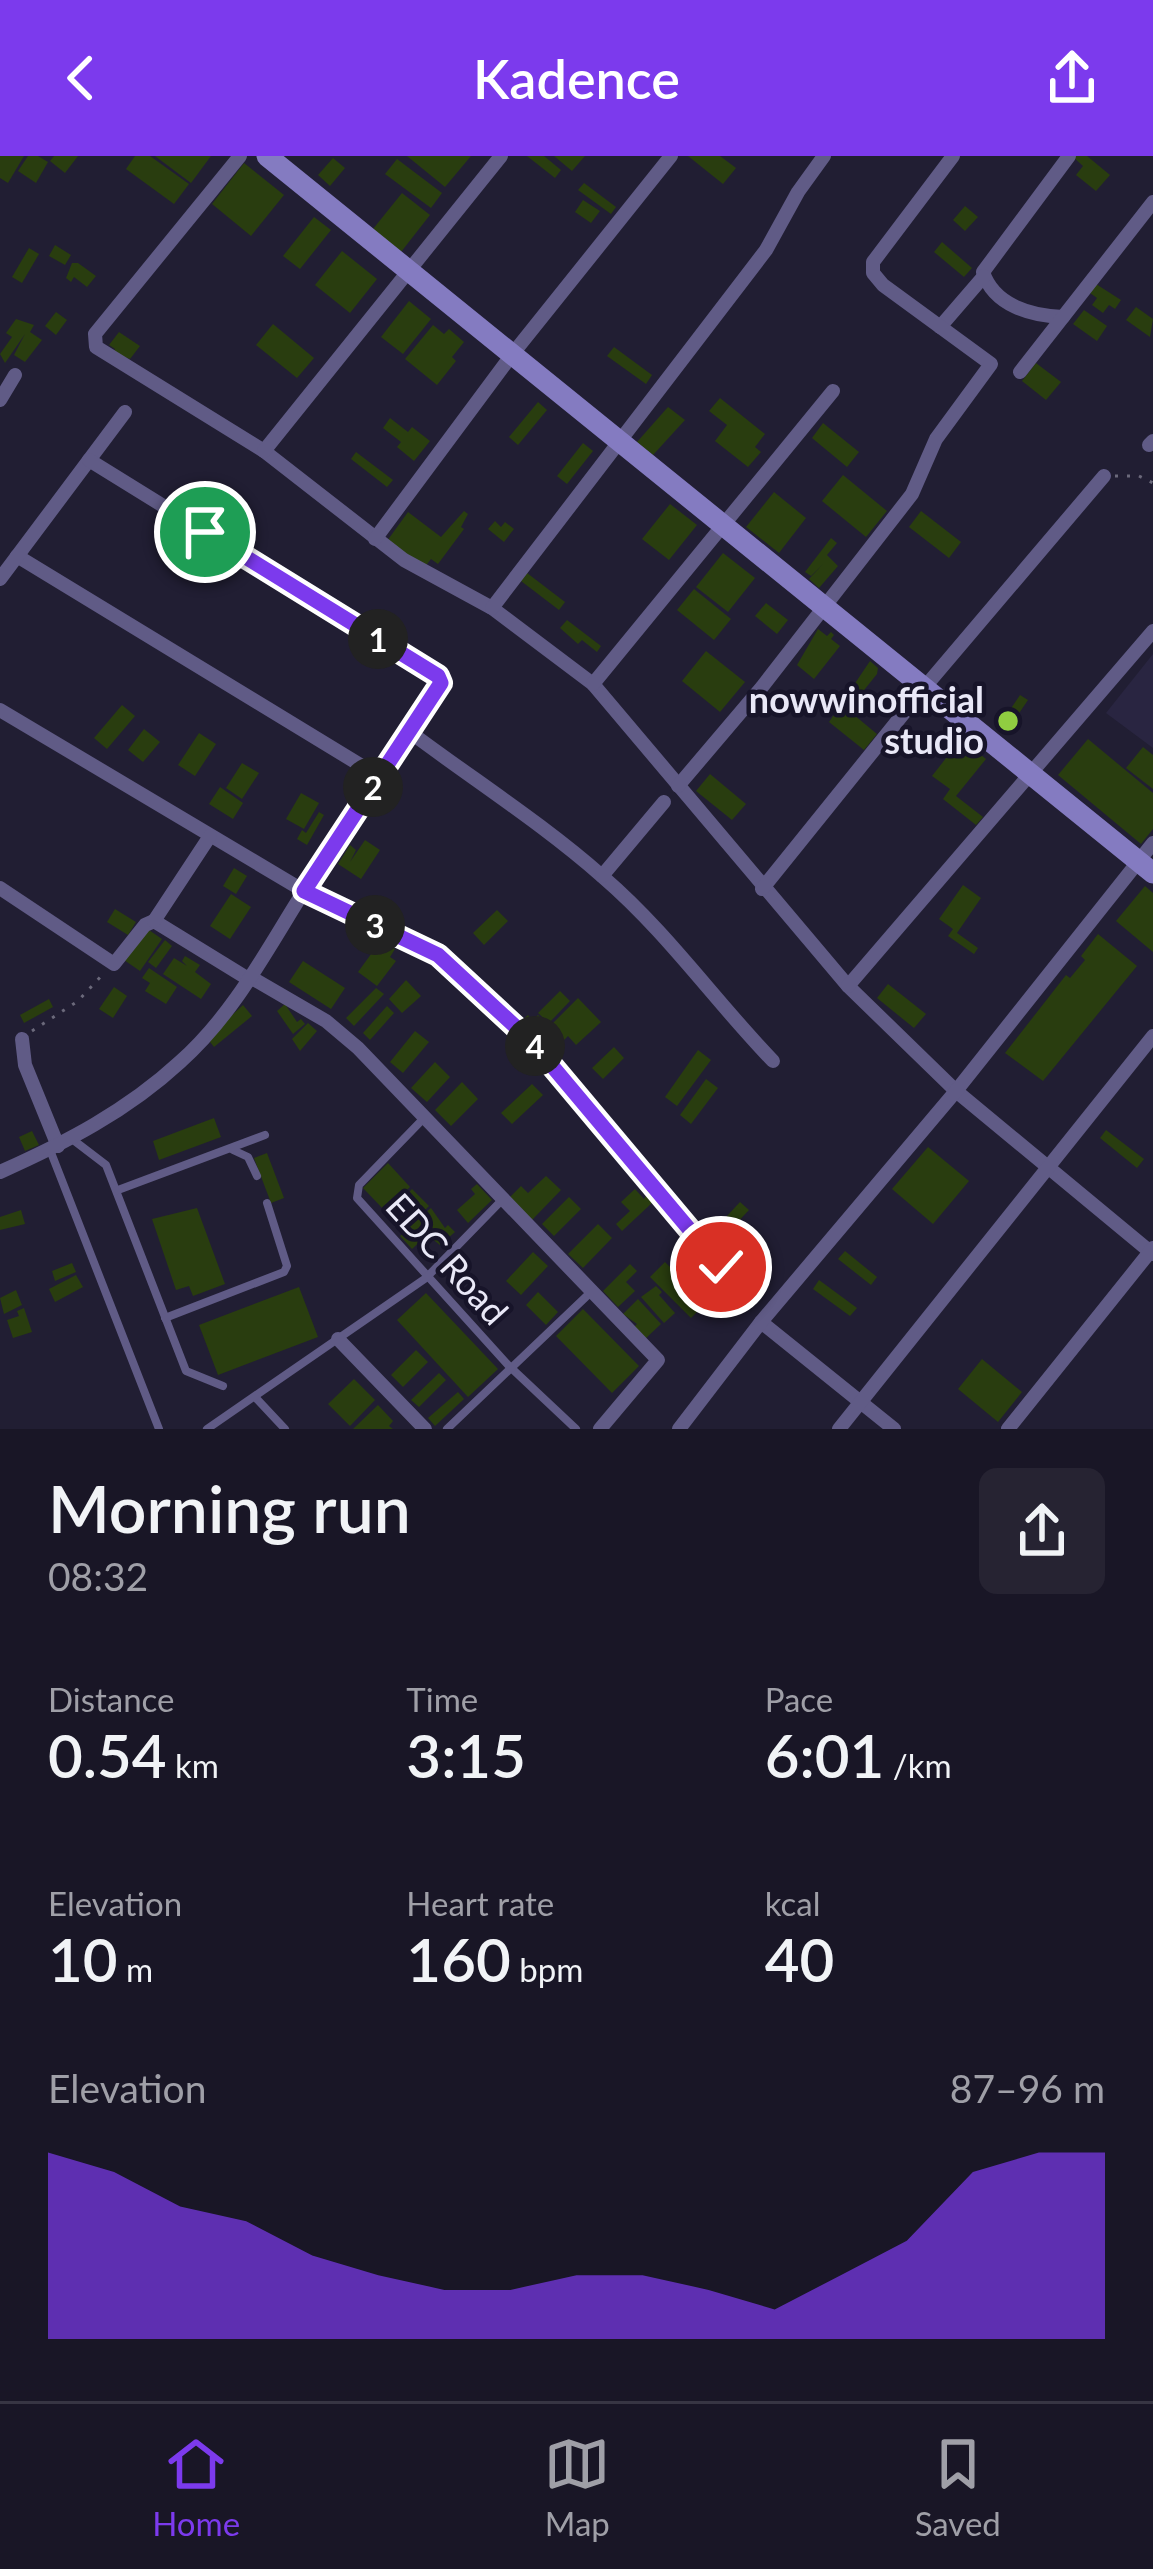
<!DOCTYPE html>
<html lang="en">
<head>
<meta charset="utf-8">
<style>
	body { margin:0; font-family:Lato,sans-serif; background:#262332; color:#f1f3f6; height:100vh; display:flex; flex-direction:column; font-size:45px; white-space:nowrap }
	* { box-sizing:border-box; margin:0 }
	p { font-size:39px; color:#9f9fa7 }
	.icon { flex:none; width:66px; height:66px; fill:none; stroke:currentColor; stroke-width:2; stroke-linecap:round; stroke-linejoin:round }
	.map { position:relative; height:1273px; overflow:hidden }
	.drawer { display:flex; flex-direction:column; background:#191626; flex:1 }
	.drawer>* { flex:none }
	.pin { position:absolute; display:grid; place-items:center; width:102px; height:102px; color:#fff; margin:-51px; border:6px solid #fff; border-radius:50%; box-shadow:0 3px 12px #0007 }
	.km { position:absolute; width:60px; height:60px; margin:-30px; border-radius:50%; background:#222; color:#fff; font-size:33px; line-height:60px; text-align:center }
	.round { display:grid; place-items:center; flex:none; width:126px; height:126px; border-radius:18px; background:#262332 }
	.headline { display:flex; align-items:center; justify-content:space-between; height:204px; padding:0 48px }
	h1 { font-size:66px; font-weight:600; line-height:90px }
	.stats { display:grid; grid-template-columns:repeat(3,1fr); gap:18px; height:204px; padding:12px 48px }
	.stats div { display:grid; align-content:center }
	.stats b { font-size:60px; font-weight:600 }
	.stats small { font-size:33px; font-weight:400 }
	.stats p { font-size:33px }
	.chart { height:336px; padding:24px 48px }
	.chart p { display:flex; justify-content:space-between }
	.chart svg { width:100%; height:216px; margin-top:12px; fill:#7c3aed; opacity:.7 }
	header { display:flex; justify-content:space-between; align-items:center; height:156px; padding:0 48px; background:#7c3aed; color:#fff; font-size:54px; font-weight:600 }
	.tab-bar { display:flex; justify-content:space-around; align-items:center; height:168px; border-top:3px solid #373543; background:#191626; font-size:33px; color:#9f9fa7 }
	.tab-bar a { display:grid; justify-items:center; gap:6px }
	.tab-bar .active { color:#7c3aed }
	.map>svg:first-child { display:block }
</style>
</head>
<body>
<header><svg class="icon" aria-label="back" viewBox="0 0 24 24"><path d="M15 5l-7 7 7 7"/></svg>Kadence<svg class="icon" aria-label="share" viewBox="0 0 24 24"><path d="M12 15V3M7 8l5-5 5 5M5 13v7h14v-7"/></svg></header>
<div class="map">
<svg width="1153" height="1273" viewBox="0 0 1153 1273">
	<rect width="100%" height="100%" fill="#211e33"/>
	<path fill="#292541" d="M1153,498V592L1106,557Z"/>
	<g fill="#293d0f">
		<path d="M0,0H24L8,27L0,22Z"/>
		<path d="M28,0H38L48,6L36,27L18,15Z"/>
		<path d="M54,0H78L65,17L50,5Z"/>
		<path d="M135,0H150L189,28L174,48L126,13Z"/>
		<path d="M155,0H211L191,27Z"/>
		<path d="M407,0H471L445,31Z"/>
		<path d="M527,0H544L561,14L555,22Z"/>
		<path d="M554,0H585L572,15Z"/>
		<path d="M688,0H720L736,12L723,28Z"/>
		<path d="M1072,0H1087L1110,19L1096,35L1076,19L1083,10Z"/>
		<path d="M333,2L345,12L330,30L318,19Z"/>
		<path d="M397,3L442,37L431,52L385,18Z"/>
		<path d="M244,7L284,39L251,80L212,48Z"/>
		<path d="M584,27L616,51L611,58L578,34Z"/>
		<path d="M402,37L430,59L401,96L373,73Z"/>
		<path d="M583,44L600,55L591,67L575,56Z"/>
		<path d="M965,50L978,61L965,75L953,64Z"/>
		<path d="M314,61L331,74L300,113L283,100Z"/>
		<path d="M942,86L972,112L964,121L934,96Z"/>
		<path d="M55,89L71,99L65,109L49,100Z"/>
		<path d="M29,92L39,98L22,127L12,121Z"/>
		<path d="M342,95L377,123L350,157L315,129Z"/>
		<path d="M72,107H78L96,120L87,131L74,121L71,126L66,122Z"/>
		<path d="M1096,128L1121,144L1115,153L1109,149L1103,157L1092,149L1097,142L1090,137Z"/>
		<path d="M409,145L431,163L403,198L381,181Z"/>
		<path d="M1136,151L1153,163L1150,181L1126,164Z"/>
		<path d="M1084,154L1107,170L1097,185L1073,168Z"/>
		<path d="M56,156L67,164L56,179L45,170Z"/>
		<path d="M16,163L34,169L30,176L42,184L25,206L14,199L25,178L5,207L0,198L12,181L6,177Z"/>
		<path d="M273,168L314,202L297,222L256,189Z"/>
		<path d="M433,169L444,178L449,173L464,186L452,201L456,205L437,229L405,203Z"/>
		<path d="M119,176L140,190L130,203L113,197L115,193L109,189Z"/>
		<path d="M614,191L652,219L646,228L607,200Z"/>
		<path d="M1036,207L1061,226L1046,244L1022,225Z"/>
		<path d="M720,242L765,278L755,291L761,296L748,311L715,285L727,269L709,255Z"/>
		<path d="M538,246L547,254L518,289L509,281Z"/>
		<path d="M668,251L685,264L653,299L637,286Z"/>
		<path d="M390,262L408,276L412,271L430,285L414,305L397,291L401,286L383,272Z"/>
		<path d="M823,267L859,296L847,311L812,282Z"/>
		<path d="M583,287L593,295L567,328L557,320Z"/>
		<path d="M356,296L393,324L387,331L351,303Z"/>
		<path d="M843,319L887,355L866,381L822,345Z"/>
		<path d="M774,336L806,362L779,397L746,371Z"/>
		<path d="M670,348L697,369L669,404L642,383Z"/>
		<path d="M464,355L468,358L461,371L464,373L438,408L431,403L424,412L387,385L408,356L441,381Z"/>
		<path d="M921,355L961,386L949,402L909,371Z"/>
		<path d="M495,365L501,371L505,366L514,373L504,386L488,373Z"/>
		<path d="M831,382L837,387L827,399L838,410L819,432L809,423L823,408L811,420L805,416Z"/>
		<path d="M723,397L755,422L728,456L696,431Z"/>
		<path d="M527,417L565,446L559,454L521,425Z"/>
		<path d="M694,433L731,463L714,484L677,454Z"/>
		<path d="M766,447L788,464L777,478L755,460Z"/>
		<path d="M567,464L601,490L597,496L582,484L578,488L560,472Z"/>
		<path d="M818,473L827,480L831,476L834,479L831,483L840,490L814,523L797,509Z"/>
		<path d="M706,495L745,526L720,556L682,525Z"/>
		<path d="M870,505L878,512L877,518L848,554L877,578L864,594L829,566Z"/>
		<path d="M1020,539L1028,544L1005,578L997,573Z"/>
		<path d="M122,549L135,560L107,593L94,582Z"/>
		<path d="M144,573L160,586L143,606L128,594Z"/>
		<path d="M199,577L216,588L195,620L178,609Z"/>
		<path d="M961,583L986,603L956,640L983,661L976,669L943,643L950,633L932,620Z"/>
		<path d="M1088,583L1153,637V673L1141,688L1058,619Z"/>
		<path d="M1143,591L1153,599V633L1126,612Z"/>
		<path d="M242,607L259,617L242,643L226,632Z"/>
		<path d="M710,618L746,648L732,664L696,635Z"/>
		<path d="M220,631L243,647L233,663L209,648Z"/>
		<path d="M301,637L319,647L304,673L286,663Z"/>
		<path d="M319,656L324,659L307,689L297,683L302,674L306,677Z"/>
		<path d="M365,684L380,694L361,723L338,708L350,689L356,694L350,706Z"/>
		<path d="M234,712L247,720L236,738L223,730Z"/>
		<path d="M963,729L981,742L957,777L978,792L974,798L948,780L953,773L939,763Z"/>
		<path d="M1145,730L1153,737V796L1116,765Z"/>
		<path d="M231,738L251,751L230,783L210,770Z"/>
		<path d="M115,753L136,766L128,779L107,766Z"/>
		<path d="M497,754L508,765L484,789L473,777Z"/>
		<path d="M146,772L162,783L140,815L124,804Z"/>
		<path d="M1098,778L1137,810L1043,925L1005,897L1066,819L1070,822L1085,804L1081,800Z"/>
		<path d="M382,783L395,793L390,801L396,805L377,830L358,816Z"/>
		<path d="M165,784L172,790L156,812L148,806Z"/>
		<path d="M185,800L200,809L195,816L211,828L201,843L163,818L174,802L187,810L182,805Z"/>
		<path d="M303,805L345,832L331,853L289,826Z"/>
		<path d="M149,812L177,831L166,848L145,835L150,827L142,822Z"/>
		<path d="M406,824L421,840L402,857L389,843Z"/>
		<path d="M888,828L926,858L914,872L877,842Z"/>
		<path d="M114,831L127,840L113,862L99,853Z"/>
		<path d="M376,832L384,838L354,870L346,862Z"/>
		<path d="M560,835L570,845L549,867L538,857Z"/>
		<path d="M578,842L601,866L576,889L568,880L561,887L547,873Z"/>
		<path d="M49,843L53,851L24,867L20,859Z"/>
		<path d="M285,848L297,866L301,863L305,868L293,878L277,855Z"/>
		<path d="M243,849L252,860L214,891L207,882Z"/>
		<path d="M387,850L394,857L370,884L363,877Z"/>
		<path d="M528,859L532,864L538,859L546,867L532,882L520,866Z"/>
		<path d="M308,867L317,875L300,895L292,883Z"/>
		<path d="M415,875L429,886L403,917L390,906Z"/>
		<path d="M614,891L624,902L603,923L592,912Z"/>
		<path d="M698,894L711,904L677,950L665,941Z"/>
		<path d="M435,906L450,921L427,946L411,932Z"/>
		<path d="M706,923L718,932L691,968L680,959Z"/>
		<path d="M462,926L478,943L451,970L435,954Z"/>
		<path d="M532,928L543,939L512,968L501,957Z"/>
		<path d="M214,962L221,981L159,1004L153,985Z"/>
		<path d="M1106,974L1144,1003L1137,1012L1100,982Z"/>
		<path d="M32,975L39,989L25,995L19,981Z"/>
		<path d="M928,991L969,1025L933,1068L892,1033Z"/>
		<path d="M267,997L284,1042L271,1047L254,1002Z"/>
		<path d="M388,1007L410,1031L385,1055L363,1032Z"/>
		<path d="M546,1020L561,1034L532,1064L509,1042L521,1030L528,1037Z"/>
		<path d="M477,1028L492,1044L468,1067L457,1054L475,1038L471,1033Z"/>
		<path d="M652,1030L658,1036L652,1042L654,1045L622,1075L616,1068L630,1055L621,1046L635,1033L644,1043Z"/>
		<path d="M412,1033L429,1050L406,1073L431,1052L445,1072L448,1069L455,1076L440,1089L427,1079L412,1093L400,1080L404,1077L386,1059Z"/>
		<path d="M569,1041L581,1053L554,1080L542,1068Z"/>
		<path d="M740,1046L749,1054L735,1069L726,1061Z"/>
		<path d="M197,1052L225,1128L193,1140L189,1130L176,1134L152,1063Z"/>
		<path d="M21,1054L25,1068L0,1074V1061Z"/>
		<path d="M715,1064L731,1080L723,1089L706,1072Z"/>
		<path d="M598,1068L612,1082L583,1112L568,1098Z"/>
		<path d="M845,1095L877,1121L871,1129L838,1103Z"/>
		<path d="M533,1096L548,1110L521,1139L506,1125Z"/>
		<path d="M665,1106L706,1147L691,1162L650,1121Z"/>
		<path d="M72,1107L76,1116L55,1125L52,1115Z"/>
		<path d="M630,1108L637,1115L626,1126L635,1135L618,1151L603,1135Z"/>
		<path d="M76,1119L83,1131L55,1146L49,1133Z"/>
		<path d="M819,1124L857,1152L850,1160L813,1133Z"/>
		<path d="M656,1130L662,1136L659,1139L675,1157L664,1167L641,1141Z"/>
		<path d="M299,1131L318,1181L218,1219L199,1169Z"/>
		<path d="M16,1134L22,1149L4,1158L0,1142Z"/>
		<path d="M538,1136L558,1156L546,1169L526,1149Z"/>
		<path d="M426,1137L498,1213L468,1241L397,1164Z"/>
		<path d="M638,1143L661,1168L645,1183L634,1171L637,1168L623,1158Z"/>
		<path d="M24,1152L32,1176L13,1182L7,1164L19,1160L17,1155Z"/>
		<path d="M583,1153L639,1210L612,1237L556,1180Z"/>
		<path d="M416,1194L428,1206L403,1231L391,1219Z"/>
		<path d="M982,1203L1022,1236L998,1266L958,1233Z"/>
		<path d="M439,1217L446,1224L419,1251L411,1244Z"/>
		<path d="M354,1223L375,1244L350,1270L328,1248Z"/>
		<path d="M458,1236L464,1243L435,1270L428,1262Z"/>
		<path d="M378,1249L393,1265L389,1270L393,1273H353Z"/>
	</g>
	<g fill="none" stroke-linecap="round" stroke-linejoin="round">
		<g stroke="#6b697b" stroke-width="3" stroke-dasharray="3 9" stroke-linecap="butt">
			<path d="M1115,320H1139L1153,327"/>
			<path d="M32,875L78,845L104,817"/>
		</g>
		<g stroke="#605b86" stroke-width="8">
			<path d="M424,962L359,1029L357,1042L509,1210L576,1273"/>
			<path d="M72,983L106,1009L186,1215L223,1230"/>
			<path d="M50,994L159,1273"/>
			<path d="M233,994L248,1001L257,1020"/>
			<path d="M118,1034L265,979"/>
			<path d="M165,1162L284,1116L287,1110L267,1047"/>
			<path d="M255,1241L285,1273"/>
			<path d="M207,1273L426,1122L502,1044"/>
			<path d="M447,1273L591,1136"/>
		</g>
		<g stroke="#605b86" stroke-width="14">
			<path d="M240,0L95,178L96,191L264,295L404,404L492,452L593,528L848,830L956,935L1153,1098"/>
			<path d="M1063,161C1032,160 994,150 983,116L1069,0"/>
			<path d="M940,171L984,120"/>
			<path d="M1020,216L1153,46"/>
			<path d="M0,244L15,219"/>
			<path d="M1149,289L1153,285"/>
			<path d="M264,295L501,0"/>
			<path d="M375,383L511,200L671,0"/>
			<path d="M17,400L380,621"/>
			<path d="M0,423L125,256"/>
			<path d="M492,452L766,94L798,36L824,0"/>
			<path d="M593,528L833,235"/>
			<path d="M0,554L304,735L438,799L533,886L721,1111"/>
			<path d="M410,576C474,624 543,668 603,721C667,776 715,845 773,905"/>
			<path d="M678,630L762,531L912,338L936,283L991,208L883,129L873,117V106L953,0"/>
			<path d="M602,720L664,646"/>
			<path d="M0,732L114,808L145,769L154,765L250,824"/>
			<path d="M762,733L924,532L1104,320"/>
			<path d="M154,765L210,680"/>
			<path d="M252,822L326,865L358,892L658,1204L600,1273"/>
			<path d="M848,830L1153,475"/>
			<path d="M22,883L25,909L58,990"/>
			<path d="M0,1016C65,987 127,955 180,906C234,858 266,795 304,735C348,665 396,597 441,527L438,520L89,304"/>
			<path d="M761,1166L894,1273"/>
			<path d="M338,1183L425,1273"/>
			<path d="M679,1273L761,1166L956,935L1153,687"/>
			<path d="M839,1273L1153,880"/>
			<path d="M1008,1273L1153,1092"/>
		</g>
		<path stroke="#847bc1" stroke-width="21" d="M267,0L1153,717"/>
	</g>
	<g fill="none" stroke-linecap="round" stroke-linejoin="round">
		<defs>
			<path id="route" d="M205,376L438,520L441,527L304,735L438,799L532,886L721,1111"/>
		</defs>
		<use href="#route" stroke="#fff" stroke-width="24"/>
		<use href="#route" stroke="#7c3aed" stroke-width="15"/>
	</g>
	<circle fill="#90cd41" stroke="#171429" stroke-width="4.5" cx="1008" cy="565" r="12"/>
	<g text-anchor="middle" stroke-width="9" stroke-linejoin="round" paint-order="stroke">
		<g font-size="36" font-weight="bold" fill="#e9e8f7" stroke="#171429" text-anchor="end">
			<text x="984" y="557">nowwinofficial<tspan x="984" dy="41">studio</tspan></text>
		</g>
		<g font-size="36" fill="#e9e8f7" stroke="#171429">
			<text transform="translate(447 1103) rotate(48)" y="13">EDC Road</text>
		</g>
	</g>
</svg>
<div class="pin" style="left:205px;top:376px;background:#1e9e55"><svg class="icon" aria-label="arrive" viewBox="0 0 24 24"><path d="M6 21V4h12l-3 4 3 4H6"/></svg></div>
<div class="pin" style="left:721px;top:1111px;background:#d93025"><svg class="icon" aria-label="check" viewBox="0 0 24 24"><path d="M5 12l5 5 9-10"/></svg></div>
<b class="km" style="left:378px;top:483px">1</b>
<b class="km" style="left:373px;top:631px">2</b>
<b class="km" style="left:375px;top:769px">3</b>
<b class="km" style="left:535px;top:890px">4</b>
</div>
<section class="drawer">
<div class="headline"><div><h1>Morning run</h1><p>08:32</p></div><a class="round"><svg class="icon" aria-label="share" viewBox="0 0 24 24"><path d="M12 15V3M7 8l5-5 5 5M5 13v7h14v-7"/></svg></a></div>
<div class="stats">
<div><p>Distance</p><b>0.54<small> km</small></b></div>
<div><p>Time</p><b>3:15</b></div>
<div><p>Pace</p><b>6:01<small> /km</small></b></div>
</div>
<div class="stats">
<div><p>Elevation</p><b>10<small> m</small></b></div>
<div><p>Heart rate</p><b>160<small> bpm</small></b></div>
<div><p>kcal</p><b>40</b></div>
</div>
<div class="chart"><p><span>Elevation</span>87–96 m</p>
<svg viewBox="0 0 160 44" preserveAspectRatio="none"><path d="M0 44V6L10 10L20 17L30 20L40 27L50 31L60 34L70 34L80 31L90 31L100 34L110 38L120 31L130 24L140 10L150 6L160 6V44z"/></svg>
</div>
</section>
<nav class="tab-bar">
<a class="active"><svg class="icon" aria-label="home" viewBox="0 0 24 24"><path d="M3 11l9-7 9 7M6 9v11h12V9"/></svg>Home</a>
<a><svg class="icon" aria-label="map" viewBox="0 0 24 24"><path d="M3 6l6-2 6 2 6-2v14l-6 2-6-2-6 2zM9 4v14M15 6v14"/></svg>Map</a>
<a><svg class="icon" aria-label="saved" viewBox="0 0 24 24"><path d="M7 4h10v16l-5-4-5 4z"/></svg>Saved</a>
</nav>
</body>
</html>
